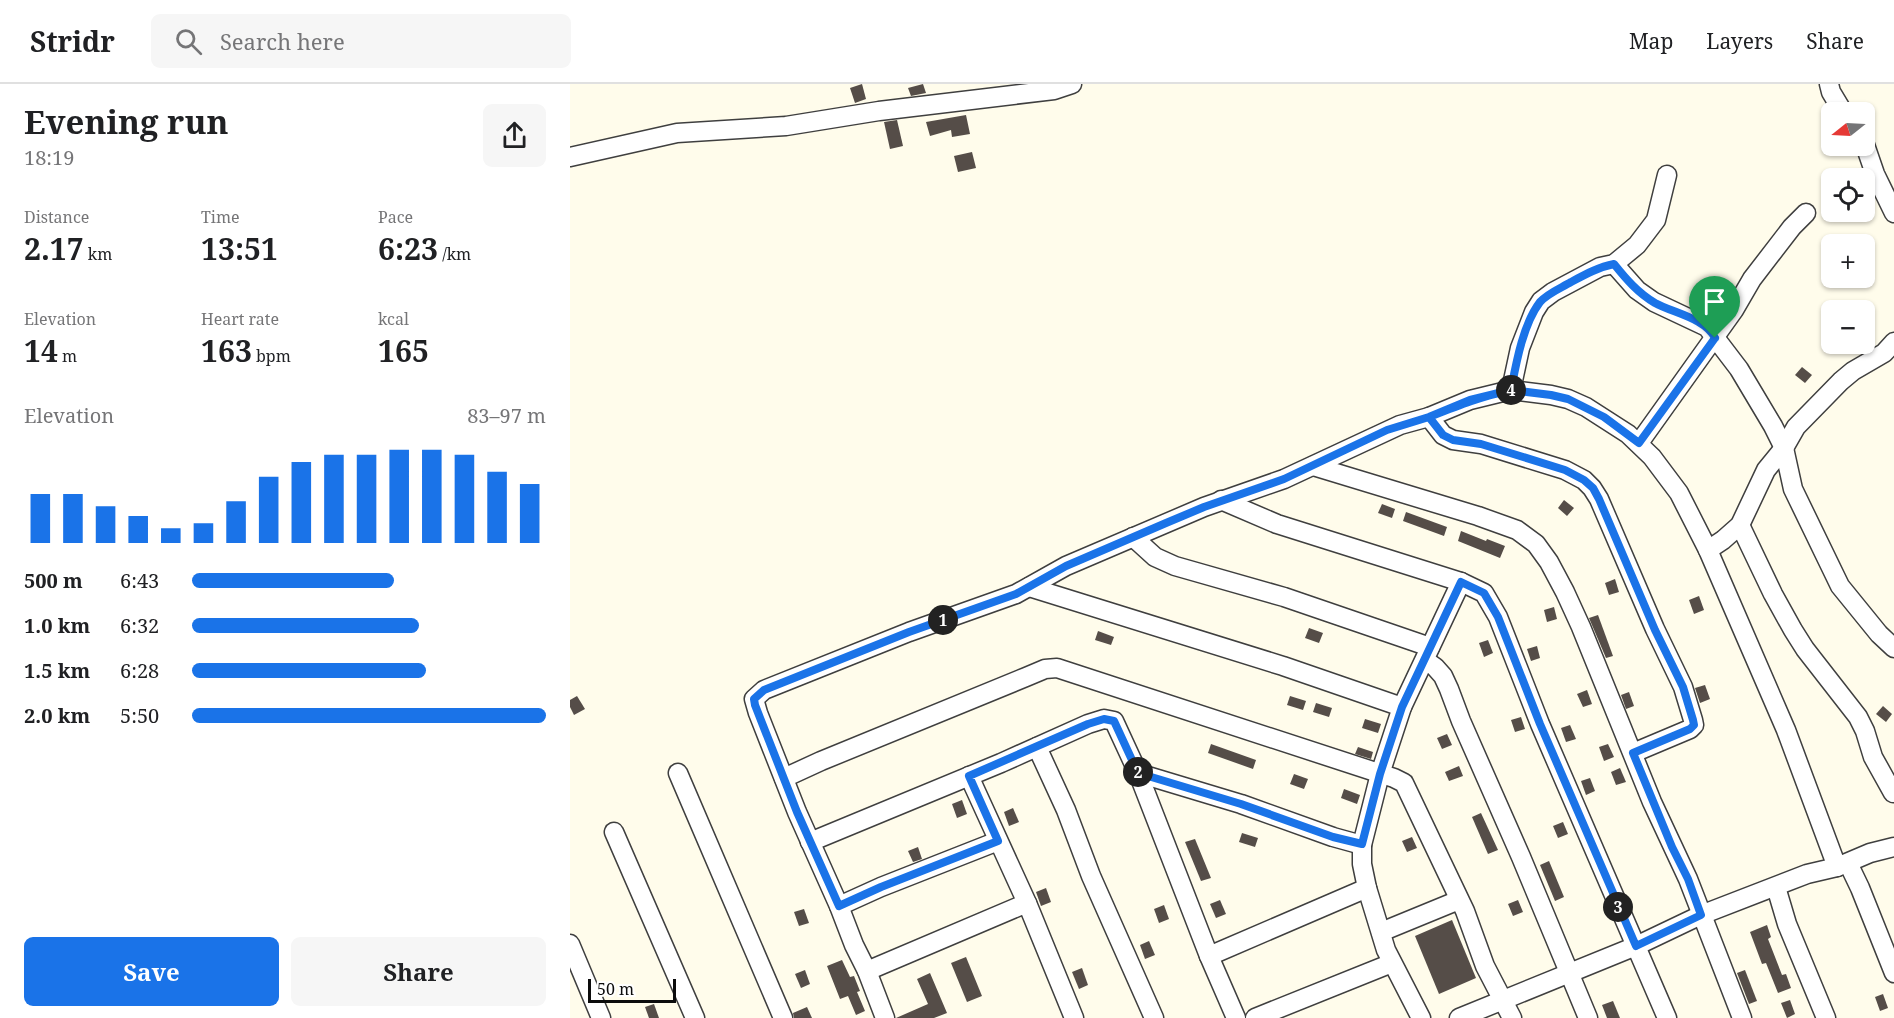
<!DOCTYPE html>
<html lang="en">
<head>
<meta charset="utf-8">
<style>
	body { margin:0; font-family:"Noto Serif",serif; background:#f6f6f6; color:#202124; height:100vh; display:flex; flex-direction:column; font-size:22px; white-space:nowrap }
	* { box-sizing:border-box; margin:0 }
	p { font-size:20px; color:#757577 }
	.icon { flex:none; width:33px; height:33px; fill:none; stroke:currentColor; stroke-width:2; stroke-linecap:round; stroke-linejoin:round }
	.map { position:relative; flex:1; overflow:hidden }
	.panel { display:flex; flex-direction:column; background:#fff; width:570px }
	.panel>* { flex:none }
	.needle { width:39px; rotate:252deg }
	.fabs { position:absolute; left:1251px; top:18px; display:grid; gap:12px }
	.fabs a { display:grid; place-items:center; width:54px; height:54px; border-radius:9px; background:#fff; box-shadow:0 2px 4px #0004; font-size:30px }
	.scale { position:absolute; left:18px; bottom:15px; width:88px; box-sizing:border-box; padding-left:6px; border:3px solid #0c0c0c; border-top:0; font-size:16px; line-height:21px; white-space:nowrap; color:#0c0c0c; -webkit-text-stroke:4px #fff; paint-order:stroke }
	.pin { position:absolute; display:grid; place-items:center; width:51px; height:51px; color:#fff; margin:-62px -26px; border-radius:50% 50% 50% 0; rotate:-45deg; box-shadow:0 0 6px #0007 }
	.pin .icon { rotate:45deg }
	.km { position:absolute; width:30px; height:30px; margin:-15px; border-radius:50%; background:#222; color:#fff; font-size:16px; line-height:30px; text-align:center }
	.round { display:grid; place-items:center; flex:none; width:63px; height:63px; border-radius:9px; background:#f6f6f6 }
	.summary { display:flex; align-items:center; justify-content:space-between; height:102px; padding:0 24px }
	h1 { font-size:33px; font-weight:700; line-height:45px }
	.figures { display:grid; grid-template-columns:repeat(3,1fr); gap:9px; height:102px; padding:6px 24px }
	.figures div { display:grid; align-content:center }
	.figures b { font-size:30px; font-weight:700 }
	.figures small { font-size:16px; font-weight:400 }
	.figures p { font-size:16px }
	.chart { height:168px; padding:12px 24px }
	.chart p { display:flex; justify-content:space-between }
	.chart svg { width:100%; height:108px; margin-top:6px; stroke:#1a73e8; stroke-width:6 }
	.button { display:flex; gap:12px; margin-top:auto; padding:12px 24px }
	.button a { flex:1; height:69px; border-radius:9px; background:#1a73e8; color:#fff; font-size:24px; font-weight:700; line-height:69px; text-align:center }
	.button a+a { background:#f6f6f6; color:#202124 }
	ul { padding:0 24px; list-style:none; font-size:20px }
	li { display:grid; grid-template-columns:96px 72px 1fr; align-items:center; height:45px }
	li i { height:15px; border-radius:8px; background:#1a73e8 }
	header { display:flex; align-items:center; gap:36px; box-sizing:border-box; height:84px; padding:0 30px; background:#fff; border-bottom:2px solid #e0e0e0 }
	header strong { font-size:28px }
	nav { display:flex; gap:33px; margin-inline-start:auto; font-size:21px }
	.search { width:420px; height:54px; background:#f6f6f6; display:flex; align-items:center; gap:15px; box-sizing:border-box; padding:0 21px; border-radius:9px; color:#757577; font-size:22px }
	main { display:flex; flex:1; min-height:0 }
	.map>svg:first-child { display:block }
</style>
</head>
<body>
<header>
<strong>Stridr</strong>
<div class="search"><svg class="icon" aria-label="search" viewBox="0 0 24 24"><circle cx="10" cy="10" r="6"/><path d="M15 15l6 6"/></svg>Search here</div>
<nav><a>Map</a><a>Layers</a><a>Share</a></nav>
</header>
<main>
<section class="panel">
<div class="summary"><div><h1>Evening run</h1><p>18:19</p></div><a class="round"><svg class="icon" aria-label="share" viewBox="0 0 24 24"><path d="M12 15V3M7 8l5-5 5 5M5 13v7h14v-7"/></svg></a></div>
<div class="figures">
<div><p>Distance</p><b>2.17<small> km</small></b></div>
<div><p>Time</p><b>13:51</b></div>
<div><p>Pace</p><b>6:23<small> /km</small></b></div>
</div>
<div class="figures">
<div><p>Elevation</p><b>14<small> m</small></b></div>
<div><p>Heart rate</p><b>163<small> bpm</small></b></div>
<div><p>kcal</p><b>165</b></div>
</div>
<div class="chart"><p><span>Elevation</span>83–97 m</p>
<svg viewBox="0 0 160 44" preserveAspectRatio="none"><path d="M5 44V24M15 44V24M25 44V29M35 44V33M45 44V38M55 44V36M65 44V27M75 44V17M85 44V11M95 44V8M105 44V8M115 44V6M125 44V6M135 44V8M145 44V15M155 44V20"/></svg>
</div>
<ul>
<li><b>500 m</b>6:43<i style="width:57%"></i></li>
<li><b>1.0 km</b>6:32<i style="width:64%"></i></li>
<li><b>1.5 km</b>6:28<i style="width:66%"></i></li>
<li><b>2.0 km</b>5:50<i style="width:100%"></i></li>
</ul>
<div class="button"><a>Save</a><a>Share</a></div>
</section>
<div class="map">
<svg width="1324" height="934" viewBox="0 0 1324 934">
	<rect width="100%" height="100%" fill="#fffceb"/>
	<g fill="#554d48">
		<path d="M292,0L296,15L285,19L280,4Z"/>
		<path d="M353,0L356,9L341,12L338,4Z"/>
		<path d="M396,31L400,50L382,53L381,46L360,52L356,38Z"/>
		<path d="M327,36L333,62L320,65L314,38Z"/>
		<path d="M402,68L406,84L388,88L384,72Z"/>
		<path d="M1232,283L1242,291L1235,299L1225,291Z"/>
		<path d="M994,416L1004,424L997,432L988,424Z"/>
		<path d="M812,420L825,425L822,434L808,429Z"/>
		<path d="M836,428L877,443L874,452L833,437Z"/>
		<path d="M891,447L916,457L917,455L935,462L930,474L888,457Z"/>
		<path d="M1045,495L1049,508L1039,511L1035,499Z"/>
		<path d="M1129,512L1134,526L1124,530L1119,516Z"/>
		<path d="M984,523L987,535L977,538L974,526Z"/>
		<path d="M1028,531L1043,572L1036,574L1019,534Z"/>
		<path d="M739,544L753,549L749,559L735,554Z"/>
		<path d="M528,547L544,553L541,561L525,556Z"/>
		<path d="M918,556L923,569L914,573L909,559Z"/>
		<path d="M967,562L970,574L961,577L957,565Z"/>
		<path d="M1135,601L1140,615L1130,619L1125,604Z"/>
		<path d="M1017,606L1022,620L1013,623L1007,610Z"/>
		<path d="M1059,608L1064,622L1056,625L1051,611Z"/>
		<path d="M7,612L15,625L4,631L0,623V616Z"/>
		<path d="M720,612L736,617L733,626L717,621Z"/>
		<path d="M746,619L762,624L759,633L743,628Z"/>
		<path d="M1313,622L1322,630L1316,638L1306,630Z"/>
		<path d="M951,633L955,645L945,648L941,636Z"/>
		<path d="M795,635L811,640L808,649L792,644Z"/>
		<path d="M1000,641L1006,655L996,658L991,644Z"/>
		<path d="M877,650L882,661L872,665L867,654Z"/>
		<path d="M641,660L686,676L683,685L638,669Z"/>
		<path d="M1038,660L1044,673L1034,677L1029,663Z"/>
		<path d="M788,663L803,668L801,675L785,670Z"/>
		<path d="M889,682L893,692L879,697L875,688Z"/>
		<path d="M1050,684L1056,698L1046,701L1041,688Z"/>
		<path d="M724,690L738,695L734,705L720,700Z"/>
		<path d="M1020,694L1025,707L1016,711L1011,697Z"/>
		<path d="M774,705L790,711L787,720L771,714Z"/>
		<path d="M392,716L397,730L387,734L382,720Z"/>
		<path d="M443,724L449,738L439,742L434,728Z"/>
		<path d="M911,729L928,766L918,770L902,733Z"/>
		<path d="M993,738L998,750L988,754L983,742Z"/>
		<path d="M672,749L688,754L685,763L669,758Z"/>
		<path d="M842,753L847,764L837,768L832,757Z"/>
		<path d="M625,755L641,794L631,797L615,758Z"/>
		<path d="M348,763L352,775L343,778L338,767Z"/>
		<path d="M979,777L994,813L985,817L970,781Z"/>
		<path d="M476,804L481,818L471,822L466,808Z"/>
		<path d="M650,816L656,830L646,834L640,820Z"/>
		<path d="M948,816L953,828L943,832L938,820Z"/>
		<path d="M594,821L599,835L589,839L584,825Z"/>
		<path d="M234,825L239,839L229,842L224,828Z"/>
		<path d="M882,836L906,894L869,910L845,852Z"/>
		<path d="M1197,841L1201,853L1198,855L1212,891L1216,890L1221,904L1208,909L1196,879L1192,880L1180,848Z"/>
		<path d="M579,857L585,871L575,875L570,861Z"/>
		<path d="M396,873L412,912L397,918L381,879Z"/>
		<path d="M272,876L280,893L284,892L290,907L287,908L295,927L286,931L278,912L270,915L257,882Z"/>
		<path d="M512,884L518,901L509,905L502,888Z"/>
		<path d="M235,886L240,900L231,904L225,890Z"/>
		<path d="M1175,886L1187,917L1179,920L1167,889Z"/>
		<path d="M360,889L377,929L364,934H326L358,920L347,895Z"/>
		<path d="M1313,910L1318,924L1310,927L1305,913Z"/>
		<path d="M1220,916L1225,930L1217,934L1211,919Z"/>
		<path d="M1043,917L1050,934H1037L1032,921Z"/>
		<path d="M84,920L89,934H79L75,923Z"/>
		<path d="M237,923L242,934H224L223,929Z"/>
	</g>
	<g fill="none" stroke-linecap="round" stroke-linejoin="round">
		<defs>
			<g id="minor">
				<path d="M1259,0L1261,8L1273,28"/>
				<path d="M1294,58L1305,90L1324,129"/>
				<path d="M0,73L107,49L216,42L309,27L484,6L502,0"/>
				<path d="M1044,180L1067,206L1084,218L1137,243L1169,285L1203,342L1214,364L1223,405L1270,502L1309,550L1324,564"/>
				<path d="M941,306L950,264L964,228L971,217L983,208L1030,183L1044,180L1067,161L1086,136L1097,91"/>
				<path d="M859,333L873,351L883,356L911,360L995,386L1014,396L1022,404L1029,415L1085,545L1113,603L1123,636L1124,641L1120,645L1063,669"/>
				<path d="M1069,359L1164,226L1182,195L1222,143L1236,129"/>
				<path d="M743,382L908,432L947,446L966,460L979,478L995,508L1011,543L1082,718L1118,795L1172,934"/>
				<path d="M651,416L707,440L891,498L914,509L928,533L970,640L1097,934"/>
				<path d="M1170,441L1203,510L1223,546L1235,565L1288,633L1295,647L1303,673L1323,709"/>
				<path d="M563,453L585,473L605,482L714,513L860,563"/>
				<path d="M1138,466L1153,456L1170,441L1196,386L1214,364L1226,343L1271,297L1283,287L1314,269L1324,258"/>
				<path d="M459,503L713,582L832,623"/>
				<path d="M855,576L865,583L873,592L879,605L891,637L951,773L1018,934"/>
				<path d="M467,663L496,726L521,792L584,934"/>
				<path d="M108,689L213,934"/>
				<path d="M568,689L671,720L763,753L792,761"/>
				<path d="M399,692L457,819L504,934"/>
				<path d="M214,694L251,677L456,593L475,585L487,584L824,694L834,699L895,827L915,882L942,934"/>
				<path d="M44,748L125,934"/>
				<path d="M240,758L431,679L518,640L534,635L544,637L568,689L639,872L666,934"/>
				<path d="M1278,779L1290,804L1324,889"/>
				<path d="M1206,803L1217,840L1256,934"/>
				<path d="M269,822L311,803L428,757"/>
				<path d="M811,848L889,816"/>
				<path d="M0,860L31,934"/>
				<path d="M639,872L797,804"/>
				<path d="M297,887L457,819"/>
				<path d="M315,934L297,887L284,861L269,822L227,728L188,629L184,615L194,606L339,548L446,510L496,482L634,423L714,395L830,341L859,333L900,316L941,306L981,311L998,315L1016,323L1058,350L1082,373L1109,409L1138,466L1216,646L1267,783"/>
				<path d="M685,934L822,879"/>
				<path d="M851,934L816,866L797,804L792,780V761L810,690L832,623L891,498"/>
				<path d="M889,934L1066,862L1131,831L1237,790L1267,783L1300,769L1324,763"/>
			</g>
		</defs>
		<use href="#minor" stroke="#3f3f3f" stroke-width="21"/>
		<use href="#minor" stroke="#fff" stroke-width="18"/>
	</g>
	<g fill="none" stroke-linecap="round" stroke-linejoin="round">
		<defs>
			<path id="route" d="M1145,254L1069,359L1034,333L998,315L981,311L941,306L900,316L859,333L817,346L714,395L634,423L596,439L496,482L446,510L339,548L194,606L184,615L185,621L227,728L269,822L311,803L428,757L399,692L518,640L534,635L544,637L568,689L671,720L763,753L792,760L810,690L832,623L891,498L914,509L928,533L970,640L1066,862L1131,831L1118,795L1102,763L1063,669L1120,645L1124,641L1123,636L1113,603L1085,546L1029,415L1023,404L1014,396L995,386L911,360L883,356L873,351L859,333C887,322 912,312 941,306C946,280 953,240 970,218C978,209 991,204 1001,198C1016,190 1029,183 1044,180C1056,195 1068,209 1085,219C1103,229 1135,234 1145,254"/>
		</defs>
		<use href="#route" stroke="#fff" stroke-width="12"/>
		<use href="#route" stroke="#1a73e8" stroke-width="8"/>
	</g>
</svg>
<div class="fabs">
<a><svg class="needle" viewBox="-14 -14 28 28"><path d="M0-13l5 13h-10z" fill="#e53935"/><path d="M0 13l5-13h-10z" fill="#757577"/></svg></a>
<a><svg class="icon" aria-label="locate" viewBox="0 0 24 24"><circle cx="12" cy="12" r="6"/><path d="M12 2v4M12 18v4M2 12h4M18 12h4"/></svg></a>
<a>+</a>
<a>−</a>
</div>
<div class="scale">50 m</div>
<div class="pin" style="left:1145px;top:254px;background:#1e9e55"><svg class="icon" aria-label="arrive" viewBox="0 0 24 24"><path d="M6 21V4h12l-3 4 3 4H6"/></svg></div>
<b class="km" style="left:373px;top:536px">1</b>
<b class="km" style="left:568px;top:688px">2</b>
<b class="km" style="left:1048px;top:823px">3</b>
<b class="km" style="left:941px;top:306px">4</b>
</div>
</main>
</body>
</html>
